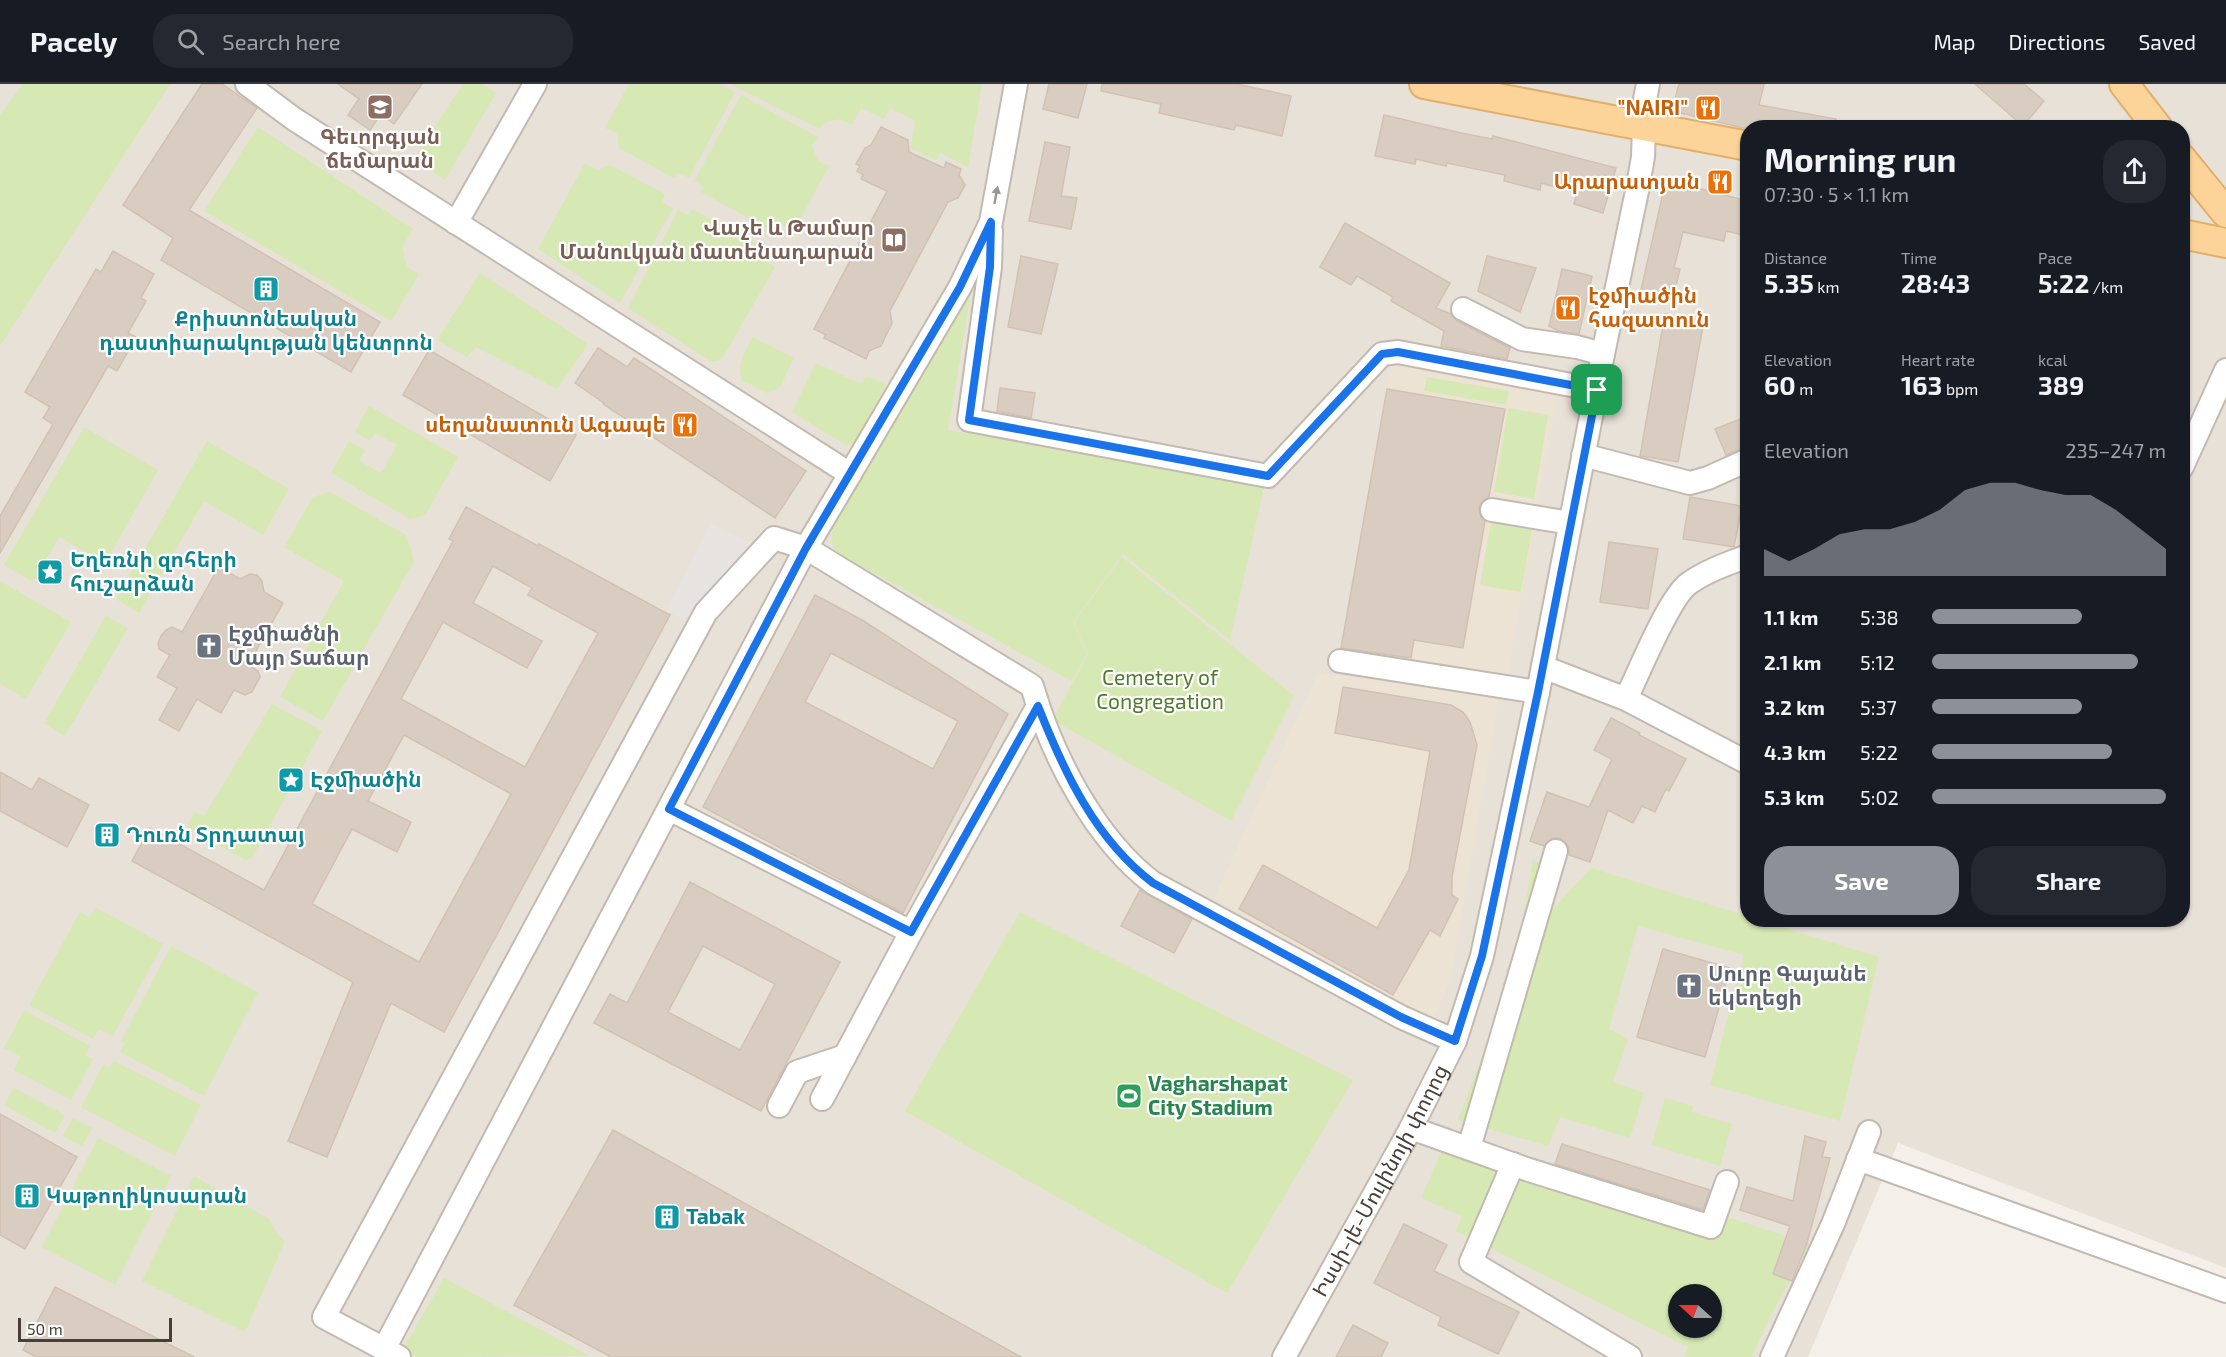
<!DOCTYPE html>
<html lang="en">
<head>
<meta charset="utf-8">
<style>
	body { margin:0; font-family:"Exo 2","Noto Sans Armenian",sans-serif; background:#242831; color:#f1f3f6; height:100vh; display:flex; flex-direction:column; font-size:22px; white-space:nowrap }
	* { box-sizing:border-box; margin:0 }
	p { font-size:20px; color:#9ea1a6 }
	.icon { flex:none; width:33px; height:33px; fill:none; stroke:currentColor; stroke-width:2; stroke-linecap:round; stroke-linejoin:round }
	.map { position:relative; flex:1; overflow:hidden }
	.details { position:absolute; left:1740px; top:36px; width:450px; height:807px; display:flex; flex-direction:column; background:#171b24; border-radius:24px; box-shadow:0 2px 4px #0004 }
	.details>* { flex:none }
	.needle { width:39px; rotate:291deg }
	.buttons { position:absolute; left:1668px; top:1200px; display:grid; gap:12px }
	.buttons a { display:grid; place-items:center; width:54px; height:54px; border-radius:50%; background:#171b24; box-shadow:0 2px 4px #0004; font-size:30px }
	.scale { position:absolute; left:18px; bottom:15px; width:154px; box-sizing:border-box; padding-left:6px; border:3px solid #484038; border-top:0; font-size:16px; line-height:21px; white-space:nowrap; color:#484038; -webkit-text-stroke:4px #fff; paint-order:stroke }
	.pin { position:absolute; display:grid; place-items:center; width:51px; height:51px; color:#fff; margin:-26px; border-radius:12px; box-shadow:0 3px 9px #0006 }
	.round { display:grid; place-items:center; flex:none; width:63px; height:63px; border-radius:24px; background:#242831 }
	.headline { display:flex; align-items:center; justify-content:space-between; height:102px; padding:0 24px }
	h1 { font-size:33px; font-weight:700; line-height:45px }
	.figures { display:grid; grid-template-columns:repeat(3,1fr); gap:9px; height:102px; padding:6px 24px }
	.figures div { display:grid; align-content:center }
	.figures b { font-size:26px; font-weight:700 }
	.figures small { font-size:16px; font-weight:400 }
	.figures p { font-size:16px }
	.chart { height:168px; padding:12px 24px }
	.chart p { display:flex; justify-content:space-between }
	.chart svg { width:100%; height:108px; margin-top:6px; fill:#8c9099; opacity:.7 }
	.action { display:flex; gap:12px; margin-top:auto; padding:12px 24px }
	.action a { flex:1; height:69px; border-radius:24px; background:#8c9099; color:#fff; font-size:24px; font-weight:700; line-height:69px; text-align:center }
	.action a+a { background:#242831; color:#f1f3f6 }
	ul { padding:0 24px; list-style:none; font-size:20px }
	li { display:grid; grid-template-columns:96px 72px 1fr; align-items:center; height:45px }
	li i { height:15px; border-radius:8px; background:#8c9099 }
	header { display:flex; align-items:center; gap:36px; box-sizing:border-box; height:84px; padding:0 30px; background:#171b24; border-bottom:2px solid #363941 }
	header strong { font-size:28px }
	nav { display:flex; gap:33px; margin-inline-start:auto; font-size:21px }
	.search { width:420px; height:54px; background:#242831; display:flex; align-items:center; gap:15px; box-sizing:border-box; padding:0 21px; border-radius:24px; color:#9ea1a6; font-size:22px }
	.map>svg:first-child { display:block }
</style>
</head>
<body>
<header>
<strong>Pacely</strong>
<div class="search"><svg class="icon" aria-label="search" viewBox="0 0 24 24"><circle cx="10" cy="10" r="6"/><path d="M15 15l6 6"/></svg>Search here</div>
<nav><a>Map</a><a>Directions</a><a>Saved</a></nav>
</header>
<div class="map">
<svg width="2226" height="1273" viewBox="0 0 2226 1273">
	<rect width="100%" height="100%" fill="#f4f0e9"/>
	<path fill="#e8e1d8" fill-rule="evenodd" d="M0,0H2226V1184L1898,1059L1808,1273H0ZM1748,44H2182V836H1748ZM1678,1210H1712V1244H1678Z"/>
	<g fill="#ede3d4">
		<path d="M1396,256L1562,286L1507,594L1341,565Z"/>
		<path d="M1318,589L1499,612L1451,895L1432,938L1214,814Z"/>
	</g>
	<g fill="#d6e8b3" fill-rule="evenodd">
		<path d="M23,0H170L0,262V31Z"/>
		<path d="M463,0H482L496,9L445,96L413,76Z"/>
		<path d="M629,0H719L735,8L689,94L678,88L674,94L619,64L617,49L605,44Z"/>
		<path d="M730,0H982L968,83L941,69L936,76L910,64L916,37L890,24L884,35L861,24L852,41L839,35L824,39L820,45Z"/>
		<path d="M741,11L818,53L812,62L818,77L829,82L794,146L782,141L772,147L701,108L703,102L694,97Z"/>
		<path d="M258,43L413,145L402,163L407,183L419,190L391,237L204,127Z"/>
		<path d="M585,79L598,86L610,81L665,110L662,118L673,124L620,219L538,165Z"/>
		<path d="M692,125L762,162L763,175L775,183L723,273L717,277H710L628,224L678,126L688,131Z"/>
		<path d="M480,189L588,260L557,305L476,263L467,273L437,256Z"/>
		<path d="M972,203L948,346L1265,399L1230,556L1123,470L1073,538L1087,570L1072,597L839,470C831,461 830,455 833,444Z"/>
		<path d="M753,253L794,274L780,303L767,309L742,297C736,279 745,269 753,253Z"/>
		<path d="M816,279L861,300L867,292L886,301L855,360L846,361L792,328Z"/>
		<path d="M1427,293L1509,307L1506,321L1424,307Z"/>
		<path d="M369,322L458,373L425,431L410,435L331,389L349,357L365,366L359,377L381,389L397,361L375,349L370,357L355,348Z"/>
		<path d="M1508,324L1548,331L1534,415L1494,408Z"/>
		<path d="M84,343L158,386L105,479L59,453L33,498L4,481Z"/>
		<path d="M207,357L289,405L263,451L204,417L139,529L116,515Z"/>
		<path d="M330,408L406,451L414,477L323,637L280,613L344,497L284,463L313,413Z"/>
		<path d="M1491,439L1532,446L1521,508L1480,501Z"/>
		<path d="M1122,473L1294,612L1231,737L1053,636L1088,570L1074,538Z"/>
		<path d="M0,497L71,538L26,615L0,600Z"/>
		<path d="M106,532L128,544L65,652L44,639Z"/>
		<path d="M272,620L322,647L252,774L245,776L187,743L194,728L204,732Z"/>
		<path d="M1533,776L1557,785L1551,827L1591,784L1747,832L1748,836H1757L1879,873L1840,1037L1710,1001L1744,871L1638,842L1609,945L1628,955L1613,998L1644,1009L1630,1054L1560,1033L1548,1062L1458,1036L1514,887Z"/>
		<path d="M95,823L163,860L113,952L99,945L93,955L29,921L80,828L90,833Z"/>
		<path d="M1020,828L1353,996L1227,1209L905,1027Z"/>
		<path d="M171,862L258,908L204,1012L120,968L125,959L121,957Z"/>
		<path d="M24,926L90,962L85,971L93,975L71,1016L14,986L21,973L4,964Z"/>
		<path d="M114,977L201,1021L175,1072L81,1023L103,981L110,984Z"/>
		<path d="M14,1004L65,1031L55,1049L4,1021Z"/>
		<path d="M1665,1014L1693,1022L1692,1028L1732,1040L1720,1082L1652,1061Z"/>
		<path d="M73,1034L92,1044L82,1062L63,1052Z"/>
		<path d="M98,1054L171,1092L115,1201L42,1163Z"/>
		<path d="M1444,1062L1712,1146L1718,1130L1810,1160L1767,1239L1752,1273H1684L1688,1263L1456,1147L1462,1132L1421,1114ZM1678,1210H1712V1244H1678Z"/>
		<path d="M194,1092L269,1135L277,1150L285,1157L245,1248L142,1197Z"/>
		<path d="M444,1194L590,1272L417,1273L403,1265Z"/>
	</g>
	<path fill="#e6e3e1" d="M711,440L758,463L694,543L666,526Z"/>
	<g fill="#d9cdc2" stroke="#d1c1b2" stroke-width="1.5" fill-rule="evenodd">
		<path d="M202,0H222L257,24L189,126L380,238L351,288L161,176L173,154L123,121Z"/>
		<path d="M338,0H422L394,40L381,30L370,46L348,31L359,15Z"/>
		<path d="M1049,0H1087L1078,34L1043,25Z"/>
		<path d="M1102,0H1237L1291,12L1282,52L1236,41L1234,46L1159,29L1161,20L1101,7Z"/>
		<path d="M1679,0H1764L1759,21L1836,35L1835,44H1743L1672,27Z"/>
		<path d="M1975,0H2024L2044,17L2023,42Z"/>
		<path d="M1384,31L1461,49L1492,55L1493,52L1616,84L1603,129L1574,120L1577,109L1541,99L1540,106L1504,97L1505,91L1447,79L1446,82L1416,75L1415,80L1375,72Z"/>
		<path d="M881,43L908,56L909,68L944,84L946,78L961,85L959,91L965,101L958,114L948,118L890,227L892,239L881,262L869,267L866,275L824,254L826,251L814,245L887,107L861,95L863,91L857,87L860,82L856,80L865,64L871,61Z"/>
		<path d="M1045,58L1070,63L1061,112L1077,114L1071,145L1029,137Z"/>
		<path d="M1666,96L1748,117V152L1726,147L1724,157L1683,148L1674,184L1680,185L1673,214L1641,206Z"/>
		<path d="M1345,139L1450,199L1436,224L1451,230L1457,237L1510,264L1507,275L1441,262L1444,247L1391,217L1393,213L1357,192L1351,201L1320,183Z"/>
		<path d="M113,167L154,190L141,214L146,217L128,249L136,253L117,287L108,282L0,469V432L53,340L43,334L50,323L25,308L96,185L101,188Z"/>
		<path d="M1021,172L1058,180L1041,250L1008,243Z"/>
		<path d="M1487,172L1536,184L1520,228L1478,207Z"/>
		<path d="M1562,185L1592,192L1579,250L1559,247L1549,242Z"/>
		<path d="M1665,230L1704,237L1678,378L1640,372Z"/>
		<path d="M598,264L627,283L634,274L806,387L775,434L603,320L604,319L575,299Z"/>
		<path d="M429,266L576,351L550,397L403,311Z"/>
		<path d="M1000,304L1035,309L1031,334L997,327Z"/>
		<path d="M1387,305L1505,325L1489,413L1482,417L1479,423L1480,431L1485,437L1463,564L1414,556L1411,574L1341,564Z"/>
		<path d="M1748,332V363L1726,371L1715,345Z"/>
		<path d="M1690,413L1742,422L1734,463L1683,455Z"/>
		<path d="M466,423L538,462L539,460L670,531L444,948L391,919L327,1073L288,1057L353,898L132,777L150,744L264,806L453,457L449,455ZM493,482L532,504L528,511L598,549L525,683L401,615L443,538L527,584L542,557L473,519ZM404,651L511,710L419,878L312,820L352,745L397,768L411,738L368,717Z"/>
		<path d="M1609,458L1658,465L1648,525L1600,518Z"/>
		<path d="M219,483L240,495L250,490L257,491L262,497L264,508L283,519L248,581L258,587L260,593L252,608L245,611L234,606L221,629L197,615L179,647L159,636L177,604L157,593L170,571L159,565L158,559L161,552L166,546L172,543L182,548Z"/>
		<path d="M815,511L862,536L1008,630L903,829L703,723ZM831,569L958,637L933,685L805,618Z"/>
		<path d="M1343,603L1451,621L1463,628L1470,638L1477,661L1452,793V811L1458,815L1440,852L1430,846L1393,911L1239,825L1263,781L1377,844L1409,786L1430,667L1335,649Z"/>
		<path d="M1611,634L1640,649L1639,651L1686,675L1669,707L1666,705L1655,728L1642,722L1633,739L1608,726L1590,778L1569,771V763L1560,754H1552L1544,762L1530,757L1547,708L1589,723L1612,675L1594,666Z"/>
		<path d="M0,688L32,706L39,694L89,721L67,763L0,727Z"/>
		<path d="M690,798L840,878L761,1027L594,939L610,910L627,919ZM703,862L775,900L740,966L668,928Z"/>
		<path d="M1140,806L1192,835L1174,869L1121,842Z"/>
		<path d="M1663,865L1730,884L1705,973L1637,953Z"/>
		<path d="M0,1030L77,1073L25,1165L0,1151Z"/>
		<path d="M613,1046L1021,1273H611L514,1221Z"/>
		<path d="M1805,1052L1826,1058L1822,1073L1830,1074L1807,1159L1792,1197L1773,1190L1790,1142L1740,1126L1747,1103L1793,1117Z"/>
		<path d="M1562,1060L1710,1106L1703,1126L1555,1080Z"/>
		<path d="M1404,1140L1447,1161L1434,1187L1519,1228L1498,1270L1438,1241L1441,1233L1374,1199Z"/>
		<path d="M55,1203L194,1273H36L23,1266Z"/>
		<path d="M1353,1241L1388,1259L1381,1273H1336Z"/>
	</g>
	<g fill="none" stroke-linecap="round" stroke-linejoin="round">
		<defs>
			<g id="minor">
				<path d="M247,0L294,35L850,390L960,203L991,138L1016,0"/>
				<path d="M456,139L535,0"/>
				<path d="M991,146L990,183L969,336L1268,392L1382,270L1398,268L1597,306"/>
				<path d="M1463,225L1522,255L1577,263L1603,270"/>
				<path d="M1583,371L1690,399L1708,394L1748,376"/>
				<path d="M2182,383L2226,286"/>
				<path d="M1492,426L1570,439"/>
				<path d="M1340,577L1538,608"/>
				<path d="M1543,583L1626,615C1638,590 1669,514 1688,500C1706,487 1727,480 1748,472"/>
				<path d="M1626,615L1748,679"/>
				<path d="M669,725L911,848"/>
				<path d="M822,1015L911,848L1038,622"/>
				<path d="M779,1022L797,988L845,972"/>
				<path d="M1411,1044L1526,1085L1711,1143L1727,1098"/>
				<path d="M1469,1064L1556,767"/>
				<path d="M1858,1075L2226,1207"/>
				<path d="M1513,1080L1471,1178L1630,1273"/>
				<path d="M384,1265L806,464L850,390"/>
				<path d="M399,1273L324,1233L706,528L774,454L806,464L1032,602C1052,672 1095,755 1153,799L1401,933L1455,957"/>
				<path id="s1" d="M1284,1273L1411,1044L1455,957L1482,872L1538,608L1603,270L1637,107L1643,73L1645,15L1648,0"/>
				<path d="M1772,1273L1833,1140L1869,1048"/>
			</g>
			<g id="major">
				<path d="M1424,0L1748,62"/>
				<path d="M2124,0L2158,44"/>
				<path d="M2182,75L2226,129"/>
				<path d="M2182,150L2226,159"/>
			</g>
		</defs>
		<use href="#minor" stroke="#c3b9af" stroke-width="26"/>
		<use href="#major" stroke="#e2af6a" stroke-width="32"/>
		<use href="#minor" stroke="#fff" stroke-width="22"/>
		<use href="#major" stroke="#fcd49a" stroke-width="28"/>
	</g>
	<defs><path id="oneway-solid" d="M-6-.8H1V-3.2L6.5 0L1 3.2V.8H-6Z" transform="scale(1.5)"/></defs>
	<use fill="#9a9692" href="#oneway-solid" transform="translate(996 111) rotate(-80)"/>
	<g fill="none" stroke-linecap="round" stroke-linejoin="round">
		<defs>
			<path id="route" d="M991,138L990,183L969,336L1268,392L1382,270L1398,268L1597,306L1538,608L1482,872L1455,957L1401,933L1153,799C1095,755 1064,688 1038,622L911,848L669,725L806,464L960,203Z"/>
		</defs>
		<use href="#route" stroke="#fff" stroke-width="12"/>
		<use href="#route" stroke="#1a73e8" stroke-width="8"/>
	</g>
	<defs>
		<symbol id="university-square" viewBox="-11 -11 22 22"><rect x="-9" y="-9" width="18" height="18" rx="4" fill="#8d6e63" stroke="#fff"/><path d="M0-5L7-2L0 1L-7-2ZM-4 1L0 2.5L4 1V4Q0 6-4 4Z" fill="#fff"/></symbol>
		<symbol id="restaurant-square" viewBox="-11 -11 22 22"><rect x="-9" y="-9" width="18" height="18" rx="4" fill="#e8710a" stroke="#fff"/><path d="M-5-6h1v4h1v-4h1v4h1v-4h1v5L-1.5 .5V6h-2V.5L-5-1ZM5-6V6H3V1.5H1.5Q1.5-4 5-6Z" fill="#fff"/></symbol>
		<symbol id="library-square" viewBox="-11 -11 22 22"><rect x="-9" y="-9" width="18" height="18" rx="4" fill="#8d6e63" stroke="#fff"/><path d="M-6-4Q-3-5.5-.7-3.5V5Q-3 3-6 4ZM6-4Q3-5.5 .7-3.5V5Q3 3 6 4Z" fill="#fff"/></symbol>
		<symbol id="building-square" viewBox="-11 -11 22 22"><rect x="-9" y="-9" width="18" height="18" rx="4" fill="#0f9aa8" stroke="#fff"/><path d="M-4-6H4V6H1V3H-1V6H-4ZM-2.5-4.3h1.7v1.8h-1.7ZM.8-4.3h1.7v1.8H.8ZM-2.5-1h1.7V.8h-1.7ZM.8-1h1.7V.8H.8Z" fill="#fff"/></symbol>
		<symbol id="sight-square" viewBox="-11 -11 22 22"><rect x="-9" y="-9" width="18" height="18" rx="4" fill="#0f9aa8" stroke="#fff"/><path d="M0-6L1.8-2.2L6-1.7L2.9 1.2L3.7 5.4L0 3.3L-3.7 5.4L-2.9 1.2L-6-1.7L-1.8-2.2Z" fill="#fff"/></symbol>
		<symbol id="church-square" viewBox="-11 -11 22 22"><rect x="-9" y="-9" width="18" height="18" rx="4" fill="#6b7280" stroke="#fff"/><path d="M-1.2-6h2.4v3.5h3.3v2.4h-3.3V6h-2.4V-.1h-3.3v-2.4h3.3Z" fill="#fff"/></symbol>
		<symbol id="stadium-square" viewBox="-11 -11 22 22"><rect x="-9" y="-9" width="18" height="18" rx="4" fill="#2e9e5b" stroke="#fff"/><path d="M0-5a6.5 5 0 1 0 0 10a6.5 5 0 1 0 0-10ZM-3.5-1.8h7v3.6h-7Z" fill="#fff"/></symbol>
	</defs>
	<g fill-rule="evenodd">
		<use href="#university-square" x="365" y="8" width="30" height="30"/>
		<use href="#restaurant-square" x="1693" y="9" width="30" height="30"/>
		<use href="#restaurant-square" x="1705" y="83" width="30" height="30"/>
		<use href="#library-square" x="879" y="141" width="30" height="30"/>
		<use href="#building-square" x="251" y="190" width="30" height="30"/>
		<use href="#restaurant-square" x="1553" y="209" width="30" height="30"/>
		<use href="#restaurant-square" x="670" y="326" width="30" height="30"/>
		<use href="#sight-square" x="35" y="473" width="30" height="30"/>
		<use href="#church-square" x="194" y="547" width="30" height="30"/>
		<use href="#sight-square" x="276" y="681" width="30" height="30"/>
		<use href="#building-square" x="92" y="736" width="30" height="30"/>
		<use href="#church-square" x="1674" y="887" width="30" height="30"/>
		<use href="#stadium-square" x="1114" y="997" width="30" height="30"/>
		<use href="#building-square" x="12" y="1097" width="30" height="30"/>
		<use href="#building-square" x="652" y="1118" width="30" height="30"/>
	</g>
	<g text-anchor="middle" stroke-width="4.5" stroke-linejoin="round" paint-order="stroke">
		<g font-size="21" font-weight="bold" fill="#c56008" stroke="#fff" text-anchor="end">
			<text x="1688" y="31">"NAIRI"</text>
			<text x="1700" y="105">Արարատյան</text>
			<text x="1588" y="219" text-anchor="start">էջմիածին<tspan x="1588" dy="24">հազատուն</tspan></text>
			<text x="666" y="348">սեղանատուն Ագապե</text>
		</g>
		<g font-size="21" font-weight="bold" fill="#785e54" stroke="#fff">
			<text x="380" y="60">Գեւորգյան<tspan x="380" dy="24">ճեմարան</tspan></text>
			<text x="874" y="151" text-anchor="end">Վաչե և Թամար<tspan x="874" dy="24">Մանուկյան մատենադարան</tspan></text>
		</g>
		<g font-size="21" font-weight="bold" fill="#0d838f" stroke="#fff" text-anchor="start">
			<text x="266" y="242" text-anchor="middle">Քրիստոնեական<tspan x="266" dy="24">դաստիարակության կենտրոն</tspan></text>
			<text x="70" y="483">Եղեռնի զոհերի<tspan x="70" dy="24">հուշարձան</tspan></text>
			<text x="310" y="703">Էջմիածին</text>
			<text x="126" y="758">Դուռն Տրդատայ</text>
			<text x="46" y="1119">Կաթողիկոսարան</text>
			<text x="686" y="1140">Tabak</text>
		</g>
		<g font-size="21" font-weight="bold" fill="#5b616d" stroke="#fff" text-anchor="start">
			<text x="228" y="557">Էջմիածնի<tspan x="228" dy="24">Մայր Տաճար</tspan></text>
			<text x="1708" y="897">Սուրբ Գայանե<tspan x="1708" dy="24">եկեղեցի</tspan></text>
		</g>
		<g font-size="21" fill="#527a2b" stroke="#fff">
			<text x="1160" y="601">Cemetery of<tspan x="1160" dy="24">Congregation</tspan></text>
		</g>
		<g font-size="21" font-weight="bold" fill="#27864d" stroke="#fff" text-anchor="start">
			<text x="1148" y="1007">Vagharshapat<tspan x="1148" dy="24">City Stadium</tspan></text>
		</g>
		<g font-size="21" fill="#484038" stroke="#fff">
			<text dy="7" stroke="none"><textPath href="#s1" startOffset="201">Իսսի-լե-Մուլինոյի փողոց</textPath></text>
		</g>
	</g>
</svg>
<div class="buttons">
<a><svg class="needle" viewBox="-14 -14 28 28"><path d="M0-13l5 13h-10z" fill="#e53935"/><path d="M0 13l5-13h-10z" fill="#9ea1a6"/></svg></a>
</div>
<div class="scale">50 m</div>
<div class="pin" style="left:1597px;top:306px;background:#1e9e55"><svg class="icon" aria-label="arrive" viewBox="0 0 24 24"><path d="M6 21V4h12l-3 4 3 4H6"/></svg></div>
<section class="details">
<div class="headline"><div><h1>Morning run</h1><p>07:30 · 5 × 1.1 km</p></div><a class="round"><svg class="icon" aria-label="share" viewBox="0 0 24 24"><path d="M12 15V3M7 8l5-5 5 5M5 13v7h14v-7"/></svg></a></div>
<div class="figures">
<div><p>Distance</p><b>5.35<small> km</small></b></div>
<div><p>Time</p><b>28:43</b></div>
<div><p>Pace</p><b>5:22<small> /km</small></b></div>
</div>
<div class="figures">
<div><p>Elevation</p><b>60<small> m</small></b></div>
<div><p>Heart rate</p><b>163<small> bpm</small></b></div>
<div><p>kcal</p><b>389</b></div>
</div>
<div class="chart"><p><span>Elevation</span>235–247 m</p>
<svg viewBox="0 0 160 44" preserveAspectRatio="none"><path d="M0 44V33L10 38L20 33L30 27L40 25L50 25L60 22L70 17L80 9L90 6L100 6L110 9L120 11L130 11L140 17L150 25L160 33V44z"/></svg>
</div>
<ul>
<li><b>1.1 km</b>5:38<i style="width:64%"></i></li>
<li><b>2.1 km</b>5:12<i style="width:88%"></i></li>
<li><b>3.2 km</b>5:37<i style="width:64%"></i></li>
<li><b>4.3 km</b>5:22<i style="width:77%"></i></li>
<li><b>5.3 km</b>5:02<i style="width:100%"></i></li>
</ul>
<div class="action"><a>Save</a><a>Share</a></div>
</section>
</div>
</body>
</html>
